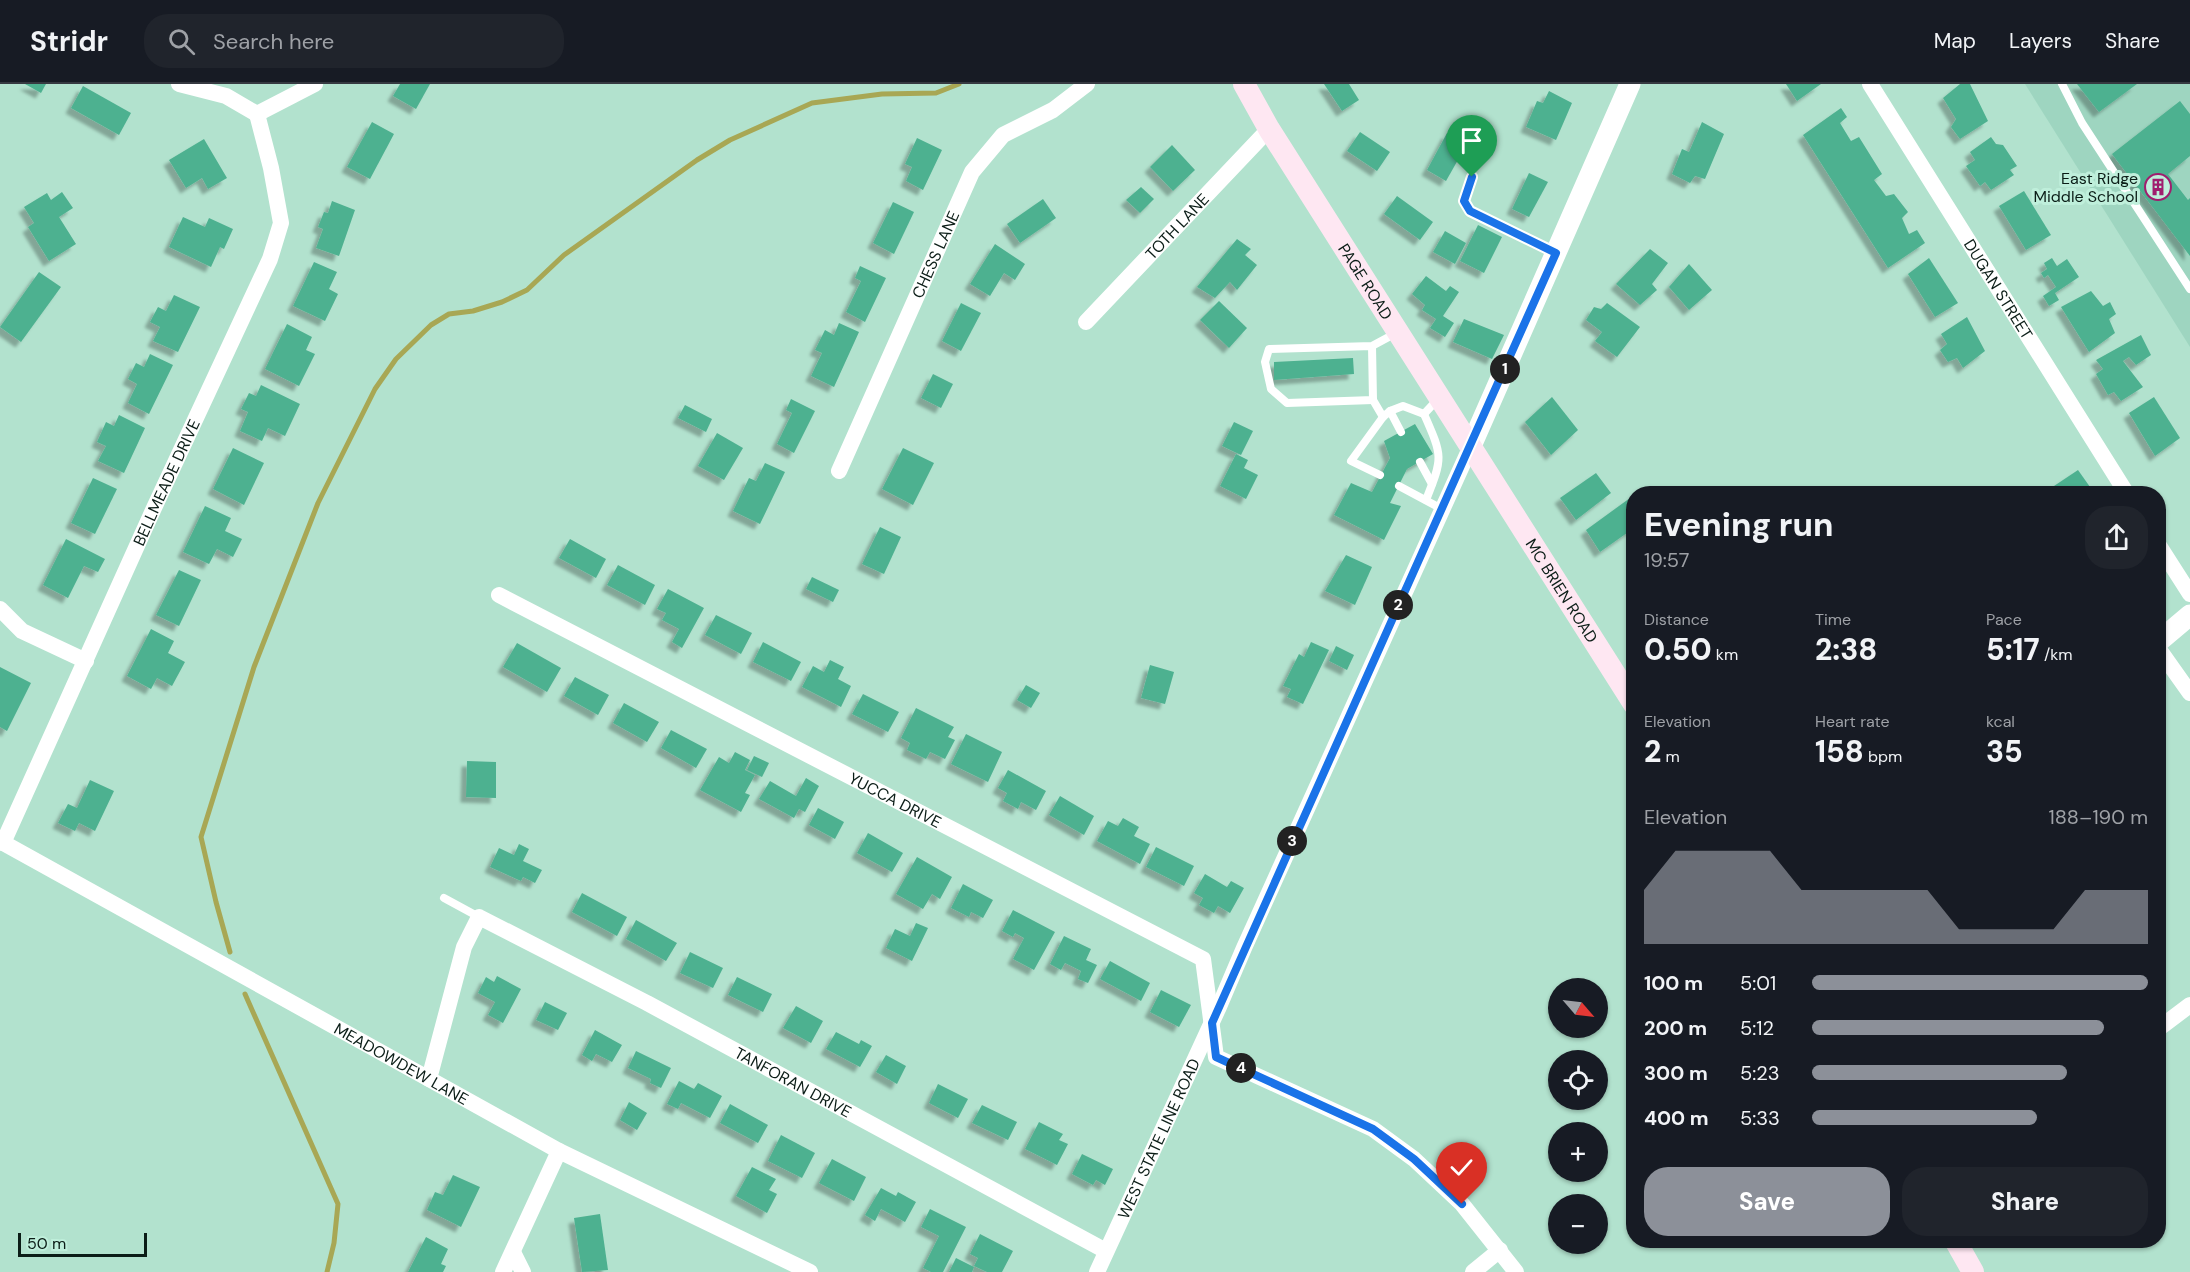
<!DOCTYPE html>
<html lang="en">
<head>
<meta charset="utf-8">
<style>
	body { margin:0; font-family:"DM Sans",sans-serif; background:#20242c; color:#f1f3f6; height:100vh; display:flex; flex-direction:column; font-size:22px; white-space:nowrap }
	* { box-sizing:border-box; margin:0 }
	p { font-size:20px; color:#9ea1a6 }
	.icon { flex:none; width:33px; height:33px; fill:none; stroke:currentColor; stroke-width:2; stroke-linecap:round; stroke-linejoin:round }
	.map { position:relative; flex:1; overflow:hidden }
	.panel { position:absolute; left:1626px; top:402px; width:540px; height:762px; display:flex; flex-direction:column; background:#171b24; border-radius:24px; box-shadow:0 2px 4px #0004 }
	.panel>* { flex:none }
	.needle { width:39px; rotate:118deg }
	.controls { position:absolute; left:1548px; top:894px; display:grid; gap:12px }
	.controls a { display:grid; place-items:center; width:60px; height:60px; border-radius:50%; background:#171b24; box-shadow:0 2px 4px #0004; font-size:30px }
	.scale { position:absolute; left:18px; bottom:15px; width:129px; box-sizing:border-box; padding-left:6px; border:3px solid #0b1d17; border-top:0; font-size:16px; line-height:21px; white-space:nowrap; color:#0b1d17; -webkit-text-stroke:4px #bfefdb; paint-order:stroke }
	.pin { position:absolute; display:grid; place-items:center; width:51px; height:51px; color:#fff; margin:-62px -26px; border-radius:50% 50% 50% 0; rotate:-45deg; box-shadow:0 0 6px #0007 }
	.pin .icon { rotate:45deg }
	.km { position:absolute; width:30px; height:30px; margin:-15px; border-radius:50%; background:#222; color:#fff; font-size:16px; line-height:30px; text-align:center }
	.round { display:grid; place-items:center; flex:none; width:63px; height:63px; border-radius:24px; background:#20242c }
	.overview { display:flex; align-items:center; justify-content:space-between; height:102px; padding:0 18px }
	h1 { font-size:33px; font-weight:800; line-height:45px }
	.figures { display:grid; grid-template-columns:repeat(3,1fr); gap:9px; height:102px; padding:6px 18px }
	.figures div { display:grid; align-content:center }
	.figures b { font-size:30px; font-weight:800 }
	.figures small { font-size:16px; font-weight:400 }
	.figures p { font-size:16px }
	.chart { height:168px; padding:12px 18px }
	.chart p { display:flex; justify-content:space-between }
	.chart svg { width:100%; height:108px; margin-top:6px; fill:#8c9099; opacity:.7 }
	.primary-button { display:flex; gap:12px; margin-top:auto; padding:12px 18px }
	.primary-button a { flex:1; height:69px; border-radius:24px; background:#8c9099; color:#fff; font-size:24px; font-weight:800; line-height:69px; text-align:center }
	.primary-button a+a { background:#20242c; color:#f1f3f6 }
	ul { padding:0 18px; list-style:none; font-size:20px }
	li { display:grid; grid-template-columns:96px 72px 1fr; align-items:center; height:45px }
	li i { height:15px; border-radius:8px; background:#8c9099 }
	header { display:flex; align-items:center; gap:36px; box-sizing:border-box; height:84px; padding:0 30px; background:#171b24; border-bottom:2px solid #363941 }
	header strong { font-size:28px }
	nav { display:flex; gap:33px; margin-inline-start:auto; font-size:21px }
	.search { width:420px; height:54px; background:#20242c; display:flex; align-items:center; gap:15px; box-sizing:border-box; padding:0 21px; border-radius:24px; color:#9ea1a6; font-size:22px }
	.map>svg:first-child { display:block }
</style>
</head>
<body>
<header>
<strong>Stridr</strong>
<div class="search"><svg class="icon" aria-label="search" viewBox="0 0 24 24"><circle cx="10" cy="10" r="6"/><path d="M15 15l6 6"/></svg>Search here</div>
<nav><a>Map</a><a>Layers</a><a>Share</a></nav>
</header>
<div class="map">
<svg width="2190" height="1188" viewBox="0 0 2190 1188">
	<defs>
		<filter id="shadow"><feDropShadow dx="-5.5" dy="5.5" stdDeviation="1.5" flood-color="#0004"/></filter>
	</defs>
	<rect width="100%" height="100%" fill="#b2e2ce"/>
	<path fill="#9ed5c0" d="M2025,0H2190V263Z"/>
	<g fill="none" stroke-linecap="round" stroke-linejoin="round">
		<g stroke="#a8a754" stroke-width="5">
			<path d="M230,868L216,818L201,753L254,583L318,419L375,305L396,275L431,241L449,230L473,227L502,218L527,206L564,171L697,76L730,56L812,19L882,10L936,9L959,0"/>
			<path d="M245,910L338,1120L334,1159L327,1188"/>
		</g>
	</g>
	<g fill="#4eb190" filter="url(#shadow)">
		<path d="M25,0H46L41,9Z"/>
		<path d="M400,0H430L416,25L393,12Z"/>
		<path d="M1324,0H1349L1359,16L1342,27Z"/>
		<path d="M1786,0H1821L1797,17Z"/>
		<path d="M1960,0H1970L1988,37L1960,55L1951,43L1956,35L1943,14Z"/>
		<path d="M2077,0H2137L2099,28Z"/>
		<path d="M83,2L131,29L119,51L71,24Z"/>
		<path d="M1549,7L1572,19L1556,56L1526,43L1537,17L1543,19Z"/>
		<path d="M2180,17L2190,30V72L2168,90L2188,116L2190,114V172L2112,70Z"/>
		<path d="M1841,24L1847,33L1840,39L1851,57L1859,53L1882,90L1874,96L1886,112L1894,110L1908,128L1902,134L1909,150L1917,146L1925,159L1888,184L1803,51Z"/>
		<path d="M372,38L394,50L370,95L347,83Z"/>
		<path d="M1702,38L1724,50L1705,95L1695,92L1690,99L1672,90L1682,65L1689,68Z"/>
		<path d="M1360,48L1390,68L1377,87L1347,67Z"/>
		<path d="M1447,49L1467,60L1446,97L1427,86Z"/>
		<path d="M1991,53L1996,60L2003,61L2017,82L2010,86L2014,91L1991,106L1985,98L1980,102L1966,82L1975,76L1970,68Z"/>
		<path d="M917,54L942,66L923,106L906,97L912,83L905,80Z"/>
		<path d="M204,55L227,94L208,105L202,94L186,104L169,76Z"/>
		<path d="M1172,61L1195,86L1173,107L1150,83Z"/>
		<path d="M1529,89L1548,98L1529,133L1512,125Z"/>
		<path d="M1141,103L1154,115L1140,129L1126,116Z"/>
		<path d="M2024,107L2051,151L2026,166L1999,122Z"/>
		<path d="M62,108L73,124L59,133L76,160L49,177L28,143L34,139L24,123L47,109L51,116Z"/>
		<path d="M1397,112L1433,138L1420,156L1384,130Z"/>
		<path d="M1043,115L1056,134L1020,159L1007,140Z"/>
		<path d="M332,117L355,126L339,172L316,164L323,145L318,143L324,128L328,129Z"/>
		<path d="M893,118L914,128L894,170L873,159Z"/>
		<path d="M183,133L205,143L209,134L233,145L224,165L220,163L211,183L169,163Z"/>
		<path d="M1478,141L1502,153L1484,189L1460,177Z"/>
		<path d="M1445,147L1466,159L1455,180L1433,168Z"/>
		<path d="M1237,155L1251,165L1245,171L1257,181L1237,206L1230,198L1215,214L1197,203Z"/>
		<path d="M995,160L1025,180L1015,196L1004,189L990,212L970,200Z"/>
		<path d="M1650,165L1668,179L1652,200L1657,206L1640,221L1616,200Z"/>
		<path d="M1929,174L1958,219L1935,233L1908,190Z"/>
		<path d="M2052,174L2057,182L2067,175L2079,193L2055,209L2059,216L2049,222L2043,212L2056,203L2048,191L2044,194L2041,189L2047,185L2044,179Z"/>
		<path d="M314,178L337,188L329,205L338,210L325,237L293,222Z"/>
		<path d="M1689,180L1712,206L1689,226L1669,203Z"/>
		<path d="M860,182L886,194L865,238L846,228L861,197L855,194Z"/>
		<path d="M39,188L61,203L21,258L0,243Z"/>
		<path d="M1426,192L1446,207L1450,202L1459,208L1443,232L1454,239L1445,253L1430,244L1436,235L1422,226L1425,221L1412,210Z"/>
		<path d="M2091,207L2103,222L2110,218L2116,230L2109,235L2115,249L2089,268L2061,223Z"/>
		<path d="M174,211L200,223L178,268L153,257L160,243L150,238L158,223L166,227Z"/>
		<path d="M1219,217L1247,244L1229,264L1200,236Z"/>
		<path d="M961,219L981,229L961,267L942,257Z"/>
		<path d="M1607,219L1640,243L1617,273L1595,257L1602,248L1586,236L1594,223L1601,225Z"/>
		<path d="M1967,233L1985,267L1963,284L1957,274L1948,278L1940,266L1947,260L1941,250Z"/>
		<path d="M1464,235L1504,251L1492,275L1453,258Z"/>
		<path d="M839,239L859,248L834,303L811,292L822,269L815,266L825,246L834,251Z"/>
		<path d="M287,240L312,253L306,266L315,270L299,302L265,285Z"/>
		<path d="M2141,251L2151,271L2136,281L2129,273L2123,277L2143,303L2121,317L2114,308L2108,311L2096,290L2103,285L2096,276Z"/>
		<path d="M150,270L173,281L149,330L128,319L137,300L128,295L136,279L144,283Z"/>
		<path d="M1353,274L1354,290L1274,296V278Z"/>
		<path d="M933,290L953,300L941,324L921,314Z"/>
		<path d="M261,301L300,320L285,352L268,344L262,357L240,347L248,328L241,325L249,309L256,312Z"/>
		<path d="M1552,313L1578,346L1551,371L1525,338Z"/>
		<path d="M2154,313L2180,354L2155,372L2129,329Z"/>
		<path d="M791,315L815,327L794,369L777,360L792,329L786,326Z"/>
		<path d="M685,321L712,335L706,348L678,334Z"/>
		<path d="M119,331L145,344L124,389L98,377L106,362L97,358L106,338L114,342Z"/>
		<path d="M1234,338L1253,347L1241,371L1222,362Z"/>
		<path d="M1415,340L1433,370L1407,385L1390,419L1401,422L1384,456L1334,431L1351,399L1372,408L1390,374L1384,357Z"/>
		<path d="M717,349L743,364L724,396L698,382Z"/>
		<path d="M233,364L264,379L244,421L213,405Z"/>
		<path d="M903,364L934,379L913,421L882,405Z"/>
		<path d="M1236,370L1248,376L1244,384L1258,391L1246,415L1220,402Z"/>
		<path d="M765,379L785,388L760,440L733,427L749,394L756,397Z"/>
		<path d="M2078,386L2095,410H2042Z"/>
		<path d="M1596,389L1611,409L1576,436L1560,414Z"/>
		<path d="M93,394L117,405L95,450L71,439Z"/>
		<path d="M1630,414L1634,419V444L1600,468L1586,446Z"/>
		<path d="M205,422L231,434L225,447L242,455L233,473L217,465L209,480L183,468Z"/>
		<path d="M880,443L901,453L884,490L862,480Z"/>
		<path d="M66,455L105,475L98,488L84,482L68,514L43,501Z"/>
		<path d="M570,455L606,475L596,494L559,474Z"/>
		<path d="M1346,471L1372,483L1355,521L1325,507Z"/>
		<path d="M618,481L655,501L645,521L607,501Z"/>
		<path d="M179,486L201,496L179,542L156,531Z"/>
		<path d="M812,493L839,506L833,518L806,505Z"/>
		<path d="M668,505L704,524L682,564L672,558L679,545L662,536L666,529L657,525Z"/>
		<path d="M716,531L752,549L741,570L705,551Z"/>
		<path d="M151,545L174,557L168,569L185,578L172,602L157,594L151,605L127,592Z"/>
		<path d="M763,558L801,578L791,597L753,578Z"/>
		<path d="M1311,558L1329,566L1303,620L1287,613L1291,605L1283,602L1299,570L1304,573Z"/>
		<path d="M517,559L561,584L547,608L503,583Z"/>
		<path d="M1336,562L1354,571L1347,586L1329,577Z"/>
		<path d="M830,576L844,583L838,595L851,602L841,623L802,603L813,582L824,588Z"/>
		<path d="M1150,581L1174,588L1165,620L1141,614Z"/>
		<path d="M0,583L31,599L7,647L0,643Z"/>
		<path d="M575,593L609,611L598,631L564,612Z"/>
		<path d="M1026,601L1040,609L1031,624L1017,616Z"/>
		<path d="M863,610L899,628L888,648L852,630Z"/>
		<path d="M624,619L659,638L647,658L613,639Z"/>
		<path d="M916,624L954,643L948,653L955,656L945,675L930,668L926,675L907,666L910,659L901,654Z"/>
		<path d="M671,646L707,665L696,684L661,664Z"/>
		<path d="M966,650L1002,668L988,698L951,680Z"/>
		<path d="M735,668L750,676L745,686L755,691L745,709L750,711L741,728L700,706L719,673L729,679Z"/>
		<path d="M754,672L769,679L762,693L747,686Z"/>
		<path d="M467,677L496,678V714L466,713Z"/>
		<path d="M1008,686L1046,707L1036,726L1021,718L1018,725L1003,717L1007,709L998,704Z"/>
		<path d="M806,694L819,702L805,728L799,725L794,734L759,715L770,697L796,712Z"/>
		<path d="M90,696L114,707L95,747L79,739L75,747L58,739L68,720L77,724Z"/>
		<path d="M1060,712L1094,732L1084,751L1049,731Z"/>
		<path d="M818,724L844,738L835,755L809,741Z"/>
		<path d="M1123,734L1139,743L1134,752L1150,760L1140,780L1097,757L1108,737L1118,742Z"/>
		<path d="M868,749L903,769L892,788L857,769Z"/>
		<path d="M519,760L529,765L523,777L542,786L535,799L523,793L521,797L490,783L499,764L514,771Z"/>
		<path d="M1156,763L1194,782L1184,802L1146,783Z"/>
		<path d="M917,773L952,793L940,815L932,810L923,825L896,810Z"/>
		<path d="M1205,790L1227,803L1231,797L1244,804L1230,829L1218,822L1214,829L1199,821L1203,814L1194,809Z"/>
		<path d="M963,800L993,816L983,834L971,828L969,833L951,824Z"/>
		<path d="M582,809L627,833L617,852L572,828Z"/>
		<path d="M1013,826L1055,848L1034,886L1013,875L1024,854L1015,849L1013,853L1002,847Z"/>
		<path d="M636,836L677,859L666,877L626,855Z"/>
		<path d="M916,839L928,844L912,877L886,864L895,845L910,852Z"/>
		<path d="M1064,852L1091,865L1086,876L1097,881L1088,899L1078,895L1081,887L1065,879L1061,886L1050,880Z"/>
		<path d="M690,868L723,884L713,904L680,889Z"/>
		<path d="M1110,877L1150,899L1141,917L1100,895Z"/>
		<path d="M497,892L521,905L503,939L488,931L495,918L478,909L486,893L494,898Z"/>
		<path d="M737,893L772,910L763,928L728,911Z"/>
		<path d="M1161,906L1191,921L1179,943L1150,928Z"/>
		<path d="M545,918L567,929L558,946L536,936Z"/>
		<path d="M796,922L823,937L811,959L783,944Z"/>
		<path d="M595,946L622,961L612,978L596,970L592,977L582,971Z"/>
		<path d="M836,948L859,960L861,956L872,962L860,983L826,965Z"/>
		<path d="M636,967L671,984L661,1004L650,999L651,995L628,984Z"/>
		<path d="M886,971L906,982L897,1000L876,988Z"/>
		<path d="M679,997L694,1005L698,999L722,1012L710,1034L681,1019L678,1025L667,1020Z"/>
		<path d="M938,1000L968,1015L958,1034L929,1019Z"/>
		<path d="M629,1018L647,1029L637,1046L620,1036Z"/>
		<path d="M730,1020L768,1041L758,1059L720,1039Z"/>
		<path d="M982,1021L1017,1038L1008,1056L972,1039Z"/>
		<path d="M1039,1038L1063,1050L1059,1056L1068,1060L1057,1081L1025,1065Z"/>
		<path d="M781,1051L815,1069L802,1094L768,1077Z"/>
		<path d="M1082,1070L1113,1085L1105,1101L1096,1096L1093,1101L1072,1090Z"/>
		<path d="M832,1075L866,1093L854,1117L819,1099Z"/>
		<path d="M752,1083L776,1095L769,1106L777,1110L767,1129L736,1112Z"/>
		<path d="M453,1091L480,1103L461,1143L427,1126L435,1108L443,1111Z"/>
		<path d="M881,1104L896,1112L898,1108L916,1118L905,1138L881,1125L875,1137L865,1131Z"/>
		<path d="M930,1125L966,1143L943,1188H931L923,1184L939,1152L921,1143Z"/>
		<path d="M600,1130L608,1186L582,1188L574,1134Z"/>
		<path d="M980,1150L1013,1167L1002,1188H987L974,1182L978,1174L970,1170Z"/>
		<path d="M426,1153L448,1165L441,1180L446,1182L443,1188H408Z"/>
		<path d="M956,1174L974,1183L972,1188H949Z"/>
	</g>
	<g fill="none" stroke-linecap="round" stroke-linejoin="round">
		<g stroke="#fff" stroke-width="8">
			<path d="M2062,0L2082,39L2190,205"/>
			<path d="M1472,93L1464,117L1470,127L1556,169"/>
			<path d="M1372,262L1373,316L1287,319L1271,305L1265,278L1269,265L1372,262L1398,248"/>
			<path d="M1373,316L1383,333"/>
			<path d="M1390,327L1401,348"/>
			<path d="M1424,330C1443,373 1443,373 1426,416"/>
			<path d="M1420,378L1432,400"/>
			<path d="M1380,391L1351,377L1383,333L1390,327L1403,322L1424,330L1438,315"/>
			<path d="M1399,402L1442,425"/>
			<path d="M444,814L479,833"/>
		</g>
		<g stroke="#fff" stroke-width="16">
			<path d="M179,0L226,12L257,30"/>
			<path id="s1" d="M1870,0L2127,410"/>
			<path d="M257,30L315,0"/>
			<path id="s2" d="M1086,238L1269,45"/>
			<path id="s3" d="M839,387L972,88L1003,51L1053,26L1087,0"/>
			<path d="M2158,460L2190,510"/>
			<path id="s4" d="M499,511L1203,875L1216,973L1373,1045L1414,1075L1462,1120L1516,1188"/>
			<path d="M0,525L22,547L86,577"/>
			<path d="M2158,564L2190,609"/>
			<path id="s5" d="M0,757L559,1067L810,1188"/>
			<path id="s6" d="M3,759L154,424L270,175L281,139L271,84L257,30"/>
			<path d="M2158,945L2190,921"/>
			<path id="s7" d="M429,995L464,863L479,833L647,919L1106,1167"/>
			<path d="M513,1168L523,1188"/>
			<path d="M503,1188L559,1067"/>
			<path id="s8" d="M1097,1188L1218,925L1244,864L1471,362"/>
			<path d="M1473,1188L1500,1166"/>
		</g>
		<g stroke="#fff" stroke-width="21">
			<path d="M1471,362L1630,0"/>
			<path d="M2158,558L2190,531"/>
		</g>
		<g stroke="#fee7f2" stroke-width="22">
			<path id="s9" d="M1244,0L1269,45L1634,620"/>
			<path d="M1955,1156L1973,1188"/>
		</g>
	</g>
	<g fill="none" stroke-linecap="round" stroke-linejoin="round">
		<defs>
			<path id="route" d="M1462,1120L1414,1075L1373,1045L1216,973L1212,939L1556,169L1470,127L1464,117L1472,93"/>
		</defs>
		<use href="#route" stroke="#fff" stroke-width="12"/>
		<use href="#route" stroke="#1a73e8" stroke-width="8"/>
	</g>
	<defs>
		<symbol id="building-ring" viewBox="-11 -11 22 22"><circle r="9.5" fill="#bfefdb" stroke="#a01d6e" stroke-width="1.5"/><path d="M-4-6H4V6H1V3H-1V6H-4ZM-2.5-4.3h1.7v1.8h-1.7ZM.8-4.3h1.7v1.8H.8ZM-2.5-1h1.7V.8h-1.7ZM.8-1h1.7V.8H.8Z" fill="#a01d6e"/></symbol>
	</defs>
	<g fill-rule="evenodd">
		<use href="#building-ring" x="2143" y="88" width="30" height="30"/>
	</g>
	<g text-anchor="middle" stroke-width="6" stroke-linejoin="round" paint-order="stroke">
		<g font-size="16" fill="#0b1d17" stroke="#bfefdb" text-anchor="end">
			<text x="2138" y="100">East Ridge<tspan x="2138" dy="18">Middle School</tspan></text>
		</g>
		<g font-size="16" fill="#0b1d17" stroke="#bfefdb">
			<text dy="6" stroke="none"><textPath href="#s2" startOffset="132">TOTH LANE</textPath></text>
			<text dy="6" stroke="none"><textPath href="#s3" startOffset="237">CHESS LANE</textPath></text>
			<text dy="6" stroke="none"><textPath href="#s9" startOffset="232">PAGE ROAD</textPath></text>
			<text dy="6" stroke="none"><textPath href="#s1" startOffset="242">DUGAN STREET</textPath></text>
			<text dy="6" stroke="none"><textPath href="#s6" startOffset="396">BELLMEADE DRIVE</textPath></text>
			<text dy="6" stroke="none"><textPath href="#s9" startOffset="598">MC BRIEN ROAD</textPath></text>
			<text dy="6" stroke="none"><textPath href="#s4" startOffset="446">YUCCA DRIVE</textPath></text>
			<text dy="6" stroke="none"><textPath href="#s5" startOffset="459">MEADOWDEW LANE</textPath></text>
			<text dy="6" stroke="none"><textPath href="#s7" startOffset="525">TANFORAN DRIVE</textPath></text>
			<text dy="6" stroke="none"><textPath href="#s8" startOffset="147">WEST STATE LINE ROAD</textPath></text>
		</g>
	</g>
</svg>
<div class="controls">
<a><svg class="needle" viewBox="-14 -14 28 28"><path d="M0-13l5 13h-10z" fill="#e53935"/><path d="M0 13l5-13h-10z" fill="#9ea1a6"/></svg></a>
<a><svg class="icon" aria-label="locate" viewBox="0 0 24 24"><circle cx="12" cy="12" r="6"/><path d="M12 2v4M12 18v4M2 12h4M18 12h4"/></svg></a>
<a>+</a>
<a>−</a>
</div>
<div class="scale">50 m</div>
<div class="pin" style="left:1472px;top:93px;background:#1e9e55"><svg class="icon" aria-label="arrive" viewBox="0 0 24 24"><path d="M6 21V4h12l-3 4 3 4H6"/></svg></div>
<div class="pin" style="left:1462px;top:1120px;background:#d93025"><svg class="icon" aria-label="check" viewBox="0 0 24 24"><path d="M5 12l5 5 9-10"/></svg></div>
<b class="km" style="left:1505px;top:285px">1</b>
<b class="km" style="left:1398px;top:521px">2</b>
<b class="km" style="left:1292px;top:757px">3</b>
<b class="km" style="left:1241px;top:984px">4</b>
<section class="panel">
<div class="overview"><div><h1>Evening run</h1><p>19:57</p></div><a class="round"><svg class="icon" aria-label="share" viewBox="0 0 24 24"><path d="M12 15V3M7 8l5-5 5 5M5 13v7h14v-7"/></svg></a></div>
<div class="figures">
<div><p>Distance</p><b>0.50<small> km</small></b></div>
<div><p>Time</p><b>2:38</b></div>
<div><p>Pace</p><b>5:17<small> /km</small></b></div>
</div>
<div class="figures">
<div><p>Elevation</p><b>2<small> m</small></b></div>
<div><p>Heart rate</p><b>158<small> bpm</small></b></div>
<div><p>kcal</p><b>35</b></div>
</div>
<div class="chart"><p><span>Elevation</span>188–190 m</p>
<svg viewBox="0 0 160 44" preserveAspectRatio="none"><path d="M0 44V22L10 6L20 6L30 6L40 6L50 22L60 22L70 22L80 22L90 22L100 38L110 38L120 38L130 38L140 22L150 22L160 22V44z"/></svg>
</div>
<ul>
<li><b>100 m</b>5:01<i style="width:100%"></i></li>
<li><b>200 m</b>5:12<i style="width:87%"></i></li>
<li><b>300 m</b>5:23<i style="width:76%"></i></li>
<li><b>400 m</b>5:33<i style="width:67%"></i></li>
</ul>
<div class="primary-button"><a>Save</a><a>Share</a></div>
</section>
</div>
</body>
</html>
